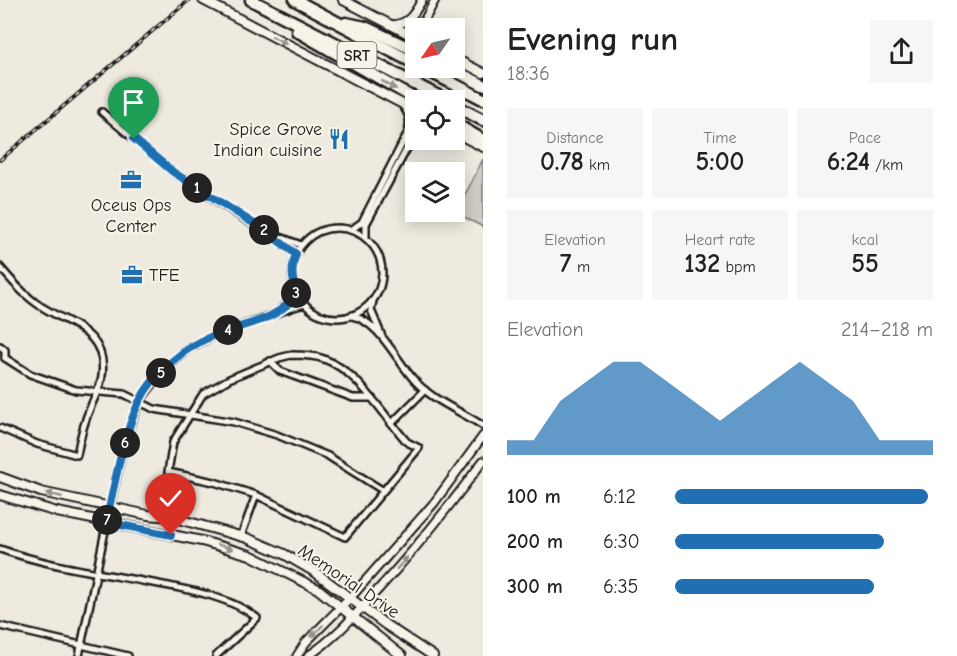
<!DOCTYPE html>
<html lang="en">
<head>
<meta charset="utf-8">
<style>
	body { margin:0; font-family:"Comic Neue",sans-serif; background:#f6f6f6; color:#222; height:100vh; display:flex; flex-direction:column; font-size:22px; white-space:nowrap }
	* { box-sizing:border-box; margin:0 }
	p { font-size:20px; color:#767676 }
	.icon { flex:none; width:33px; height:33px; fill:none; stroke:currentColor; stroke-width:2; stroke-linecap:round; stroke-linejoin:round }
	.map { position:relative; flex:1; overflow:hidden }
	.drawer { display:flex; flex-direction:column; background:#fff; width:474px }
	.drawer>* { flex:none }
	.needle { width:39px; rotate:236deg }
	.controls { position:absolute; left:405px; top:18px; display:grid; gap:12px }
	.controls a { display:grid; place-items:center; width:60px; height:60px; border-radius:0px; background:#fff; box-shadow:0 3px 15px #0003; font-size:30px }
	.pin { position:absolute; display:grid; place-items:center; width:51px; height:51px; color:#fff; margin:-62px -26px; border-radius:50% 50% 50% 0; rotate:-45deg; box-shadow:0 0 6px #0007 }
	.pin .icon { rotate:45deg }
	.km { position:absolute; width:30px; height:30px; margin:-15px; border-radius:50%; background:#222; color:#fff; font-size:16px; line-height:30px; text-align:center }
	.round { display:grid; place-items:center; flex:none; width:63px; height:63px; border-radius:0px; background:#f6f6f6 }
	.summary { display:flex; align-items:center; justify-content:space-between; height:102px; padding:0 24px }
	h1 { font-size:33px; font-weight:700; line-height:45px }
	.metrics { display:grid; grid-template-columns:repeat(3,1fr); gap:9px; height:102px; padding:6px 24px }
	.metrics div { display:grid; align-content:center; border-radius:0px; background:#f6f6f6; text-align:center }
	.metrics b { font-size:26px; font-weight:700 }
	.metrics small { font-size:16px; font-weight:400 }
	.metrics p { font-size:16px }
	.chart { height:168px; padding:12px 24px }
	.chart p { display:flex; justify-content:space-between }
	.chart svg { width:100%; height:108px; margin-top:6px; fill:#1f6fb2; opacity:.7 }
	ul { padding:0 24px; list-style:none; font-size:20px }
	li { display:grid; grid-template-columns:96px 72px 1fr; align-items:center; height:45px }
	li i { height:15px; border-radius:8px; background:#1f6fb2 }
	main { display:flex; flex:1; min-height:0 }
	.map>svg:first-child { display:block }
</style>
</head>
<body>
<main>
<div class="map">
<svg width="483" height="656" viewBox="0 0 483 656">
	<rect width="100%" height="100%" fill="#eeeae0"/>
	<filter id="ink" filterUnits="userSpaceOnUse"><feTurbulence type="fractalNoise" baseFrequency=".0167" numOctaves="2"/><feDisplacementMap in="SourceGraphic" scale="12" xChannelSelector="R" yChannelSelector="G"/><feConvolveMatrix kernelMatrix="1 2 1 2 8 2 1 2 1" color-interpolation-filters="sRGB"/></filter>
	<g filter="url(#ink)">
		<path fill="#cfccc3" stroke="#767470" stroke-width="1.5" d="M483,159V227L456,213Z"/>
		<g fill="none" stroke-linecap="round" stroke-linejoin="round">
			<defs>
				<g id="minor">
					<path d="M102,112L173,172L249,222L267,232L301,245"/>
					<circle cx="337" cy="273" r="45"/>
					<path d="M351,230L362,222L408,132C411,120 409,114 402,105"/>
					<path d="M366,237V224L416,132"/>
					<path d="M275,238L296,254"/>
					<path d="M0,267C11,280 22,293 36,303C65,324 108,329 102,376C101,386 95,396 91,406C84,422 80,438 77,455L37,444L0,428"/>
					<path d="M373,301L371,310L381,334"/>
					<path d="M281,309L291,301L297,292"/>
					<path d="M352,316C380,321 397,363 416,382C435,402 461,411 483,426"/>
					<path d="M0,346L5,350V358"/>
					<path d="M291,355C302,355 314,355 324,359C358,371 383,415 407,442L419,448L345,537L256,495L214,482L168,472L173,442L203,394L229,379L279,358Z"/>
					<path d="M5,358L30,374L76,390L124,394L154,409L234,422L277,435L328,456L382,490"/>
					<path d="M270,361L280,371L353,398H370"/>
					<path d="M391,424L425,390"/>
					<path d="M241,536L256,495"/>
					<path d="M0,549C48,566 99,573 148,582C184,589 228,595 257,618L216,656"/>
					<path d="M0,626L128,656"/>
					<path d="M79,656L110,507L125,440L140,401L169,364L190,348L215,335L294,307L305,304"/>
				</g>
				<g id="tertiary">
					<path d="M392,25C409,24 414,14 422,0"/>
					<path d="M424,28V21L435,0"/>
					<path d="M297,656L306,642L351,597L434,503L483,436"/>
					<path d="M308,656C333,640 355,615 375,593C414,551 449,507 483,461"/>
				</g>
				<g id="secondary">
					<path d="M203,0L416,111"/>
					<path d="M343,0L416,38"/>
					<path d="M454,58L483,73"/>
					<path d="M454,132L483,147"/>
					<path d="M0,477L41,492L148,515L171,517L247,538L284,554L315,572L386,625L433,656"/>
					<path d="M0,495L57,512L202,541L250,555L318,589L402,656"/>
				</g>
				<g id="motorway">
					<path d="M251,0L446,100"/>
					<path d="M295,0L416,64"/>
					<path d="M346,23L365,27L416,51"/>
					<path d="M297,31L417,100"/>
					<path d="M423,68L483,99"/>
					<path d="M450,68L483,85"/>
					<path d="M454,105L483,120"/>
					<path d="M454,123L483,140"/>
				</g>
			</defs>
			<use href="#minor" stroke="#1c1c1c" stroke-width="10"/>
			<use href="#tertiary" stroke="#1c1c1c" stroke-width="11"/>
			<use href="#secondary" stroke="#1c1c1c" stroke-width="12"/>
			<use href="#motorway" stroke="#1c1c1c" stroke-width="15"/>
			<use href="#minor" stroke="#f7f3e8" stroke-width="5"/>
			<use href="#tertiary" stroke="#f7f3e8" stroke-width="7"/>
			<use href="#secondary" stroke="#f7f3e8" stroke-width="8"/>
			<use href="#motorway" stroke="#f7f3e8" stroke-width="10"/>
			<defs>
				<path id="rail" d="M0,160L189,0"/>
			</defs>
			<use href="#rail" stroke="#1c1c1c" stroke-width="4"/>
			<use href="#rail" stroke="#f7f3e8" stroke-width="1.5" stroke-dasharray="4.5" stroke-linecap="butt"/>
		</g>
		<defs><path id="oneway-solid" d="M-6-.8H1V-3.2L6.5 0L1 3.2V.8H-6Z" transform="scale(1.5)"/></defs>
		<g fill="#94928c">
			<use href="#oneway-solid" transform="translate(279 40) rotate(28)"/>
			<use href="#oneway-solid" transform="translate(389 85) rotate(29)"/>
			<use href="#oneway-solid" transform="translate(54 495) rotate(-167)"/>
			<use href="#oneway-solid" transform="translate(225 547) rotate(18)"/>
			<use href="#oneway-solid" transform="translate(402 563) rotate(-49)"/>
			<use href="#oneway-solid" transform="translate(317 631) rotate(136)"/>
		</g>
	</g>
	<g fill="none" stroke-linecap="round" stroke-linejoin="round" filter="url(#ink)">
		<defs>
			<path id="route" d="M134,139L173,172L267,232L296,254C291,267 291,279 297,292C282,320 244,324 217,334C186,346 154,372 139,402C122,439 115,483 106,522L171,535"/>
		</defs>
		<use href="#route" stroke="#fff" stroke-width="12"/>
		<use href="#route" stroke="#1f6fb2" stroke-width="8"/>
	</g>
	<defs>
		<symbol id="restaurant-bare" viewBox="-9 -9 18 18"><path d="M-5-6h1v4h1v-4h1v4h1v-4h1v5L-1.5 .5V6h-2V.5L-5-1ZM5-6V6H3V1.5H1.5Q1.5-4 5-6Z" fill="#1f6fb2" stroke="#f7f3e8" stroke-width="2.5" paint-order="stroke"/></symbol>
		<symbol id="office-bare" viewBox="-9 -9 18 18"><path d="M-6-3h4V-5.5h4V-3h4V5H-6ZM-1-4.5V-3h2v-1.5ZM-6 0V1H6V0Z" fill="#1f6fb2" stroke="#f7f3e8" stroke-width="2.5" paint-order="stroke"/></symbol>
	</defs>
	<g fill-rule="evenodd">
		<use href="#restaurant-bare" x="324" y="124" width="30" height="30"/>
		<use href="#office-bare" x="116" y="165" width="30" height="30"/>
		<use href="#office-bare" x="117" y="260" width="30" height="30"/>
	</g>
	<g text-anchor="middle" stroke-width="4.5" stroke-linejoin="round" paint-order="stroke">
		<rect fill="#f7f3e8" stroke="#5e5c59" stroke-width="1.5" x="337.5" y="42" width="39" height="26" rx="4.5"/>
		<g font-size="16" font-weight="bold" fill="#1c1c1c">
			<text x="357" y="61">SRT</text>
		</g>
		<g font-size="18" fill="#1c1c1c" stroke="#f7f3e8" text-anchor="end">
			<text x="322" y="135">Spice Grove<tspan x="322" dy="21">Indian cuisine</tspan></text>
			<text x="131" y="211" text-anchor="middle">Oceus Ops<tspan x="131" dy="21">Center</tspan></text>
			<text x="149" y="281" text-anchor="start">TFE</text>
		</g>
		<g font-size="18" fill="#1c1c1c" stroke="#f7f3e8">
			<text transform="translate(349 581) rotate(34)" y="6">Memorial Drive</text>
		</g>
	</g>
</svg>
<div class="controls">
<a><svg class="needle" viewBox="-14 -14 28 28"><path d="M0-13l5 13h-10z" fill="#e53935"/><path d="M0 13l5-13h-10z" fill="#767676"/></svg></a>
<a><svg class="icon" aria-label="locate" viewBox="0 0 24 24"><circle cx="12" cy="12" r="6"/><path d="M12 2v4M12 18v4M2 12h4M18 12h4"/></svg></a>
<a><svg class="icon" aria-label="layers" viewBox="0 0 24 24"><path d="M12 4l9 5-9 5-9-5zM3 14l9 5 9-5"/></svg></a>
</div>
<div class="pin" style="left:134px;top:139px;background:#1e9e55"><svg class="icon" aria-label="arrive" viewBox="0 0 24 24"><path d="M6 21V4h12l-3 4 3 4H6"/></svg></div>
<div class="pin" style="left:171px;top:535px;background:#d93025"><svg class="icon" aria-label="check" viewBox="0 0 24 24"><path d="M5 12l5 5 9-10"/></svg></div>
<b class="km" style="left:197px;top:188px">1</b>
<b class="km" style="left:264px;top:230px">2</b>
<b class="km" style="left:296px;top:293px">3</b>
<b class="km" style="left:228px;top:330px">4</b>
<b class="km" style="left:161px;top:373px">5</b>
<b class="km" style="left:125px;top:443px">6</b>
<b class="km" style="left:107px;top:520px">7</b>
</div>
<section class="drawer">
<div class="summary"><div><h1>Evening run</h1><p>18:36</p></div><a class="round"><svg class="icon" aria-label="share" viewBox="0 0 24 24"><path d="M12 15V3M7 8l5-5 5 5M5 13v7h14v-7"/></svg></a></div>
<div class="metrics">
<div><p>Distance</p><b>0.78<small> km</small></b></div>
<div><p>Time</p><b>5:00</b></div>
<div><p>Pace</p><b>6:24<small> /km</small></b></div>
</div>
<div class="metrics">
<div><p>Elevation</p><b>7<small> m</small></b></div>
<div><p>Heart rate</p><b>132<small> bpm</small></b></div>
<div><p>kcal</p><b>55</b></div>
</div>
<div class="chart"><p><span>Elevation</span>214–218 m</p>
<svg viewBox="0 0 160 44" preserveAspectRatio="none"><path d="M0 44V38L10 38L20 22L30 14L40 6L50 6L60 14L70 22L80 30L90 22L100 14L110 6L120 14L130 22L140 38L150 38L160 38V44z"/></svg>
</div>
<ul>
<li><b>100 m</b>6:12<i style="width:98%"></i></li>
<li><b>200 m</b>6:30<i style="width:81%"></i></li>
<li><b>300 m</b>6:35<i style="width:77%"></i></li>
</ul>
</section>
</main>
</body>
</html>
